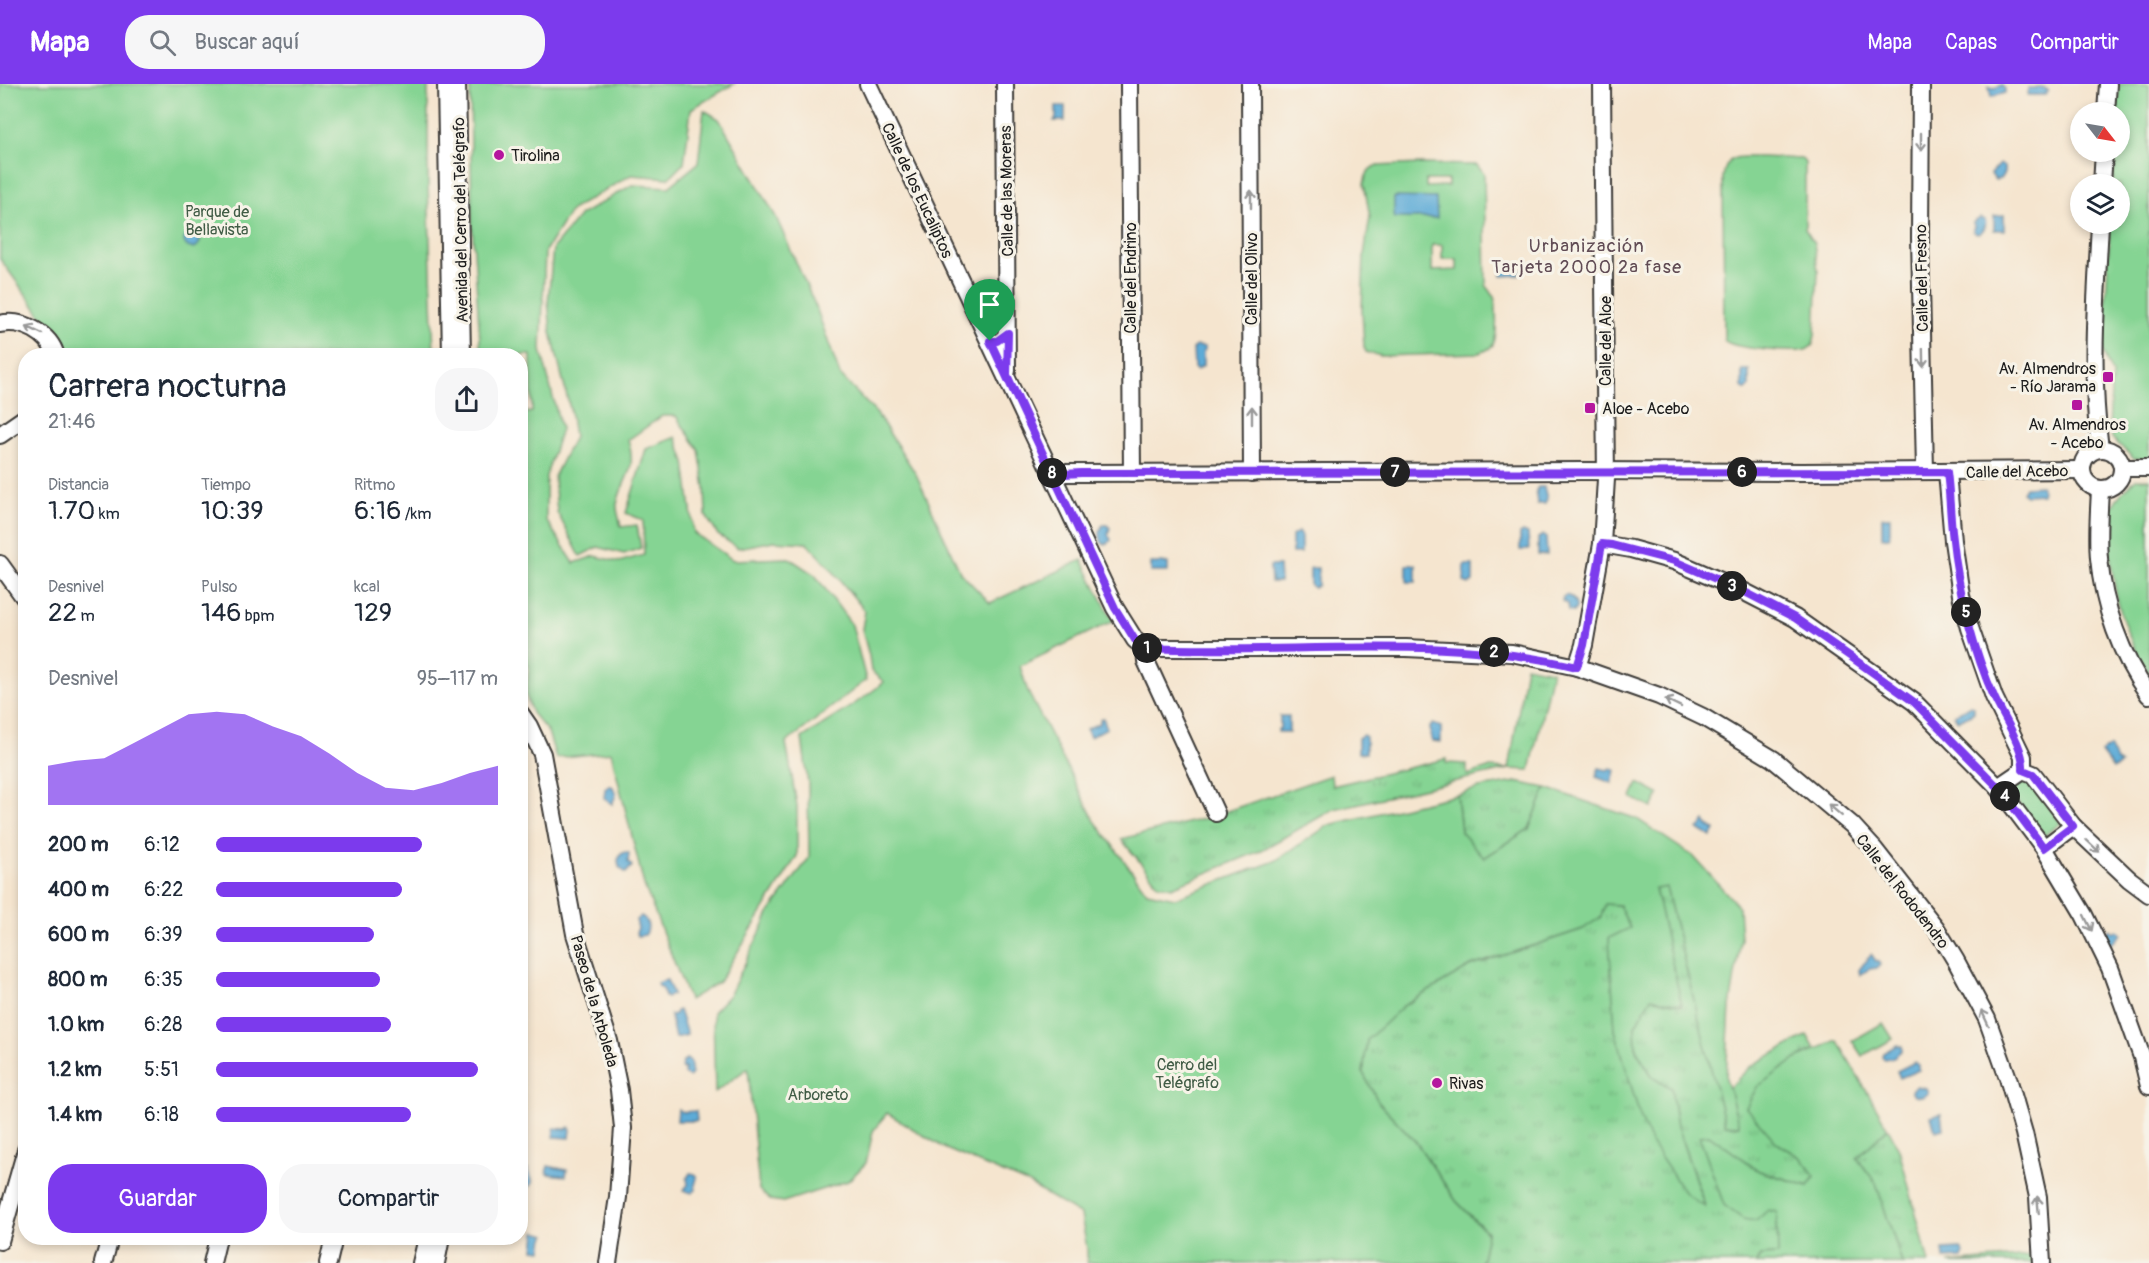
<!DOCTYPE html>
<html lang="es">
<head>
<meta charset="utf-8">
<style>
	body { margin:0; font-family:Pangolin,sans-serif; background:#f6f6f7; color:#1f2937; height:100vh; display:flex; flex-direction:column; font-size:22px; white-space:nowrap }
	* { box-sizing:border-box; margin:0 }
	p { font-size:20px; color:#747a83 }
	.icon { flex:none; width:33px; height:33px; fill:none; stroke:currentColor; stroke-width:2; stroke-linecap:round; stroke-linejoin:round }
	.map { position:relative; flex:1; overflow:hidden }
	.sheet { position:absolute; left:18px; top:264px; width:510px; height:897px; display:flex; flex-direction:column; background:#fff; border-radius:24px; box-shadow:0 3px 9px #0003 }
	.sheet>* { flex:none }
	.needle { width:39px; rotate:121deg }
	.fabs { position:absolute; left:2070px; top:18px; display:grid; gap:12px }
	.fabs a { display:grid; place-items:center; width:60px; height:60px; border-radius:50%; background:#fff; box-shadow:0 3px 9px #0003; font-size:30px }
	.pin { position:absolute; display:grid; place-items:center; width:51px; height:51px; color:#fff; margin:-62px -26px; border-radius:50% 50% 50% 0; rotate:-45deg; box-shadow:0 0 6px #0007 }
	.pin .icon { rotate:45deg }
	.km { position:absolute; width:30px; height:30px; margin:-15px; border-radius:50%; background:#222; color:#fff; font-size:16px; line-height:30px; text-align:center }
	.round { display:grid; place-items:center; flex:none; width:63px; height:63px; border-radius:24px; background:#f6f6f7 }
	.overview { display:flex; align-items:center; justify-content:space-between; height:102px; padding:0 30px }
	h1 { font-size:33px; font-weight:600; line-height:45px }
	.stats { display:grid; grid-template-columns:repeat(3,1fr); gap:9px; height:102px; padding:6px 30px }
	.stats div { display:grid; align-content:center }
	.stats b { font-size:26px; font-weight:600 }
	.stats small { font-size:16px; font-weight:400 }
	.stats p { font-size:16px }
	.chart { height:168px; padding:12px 30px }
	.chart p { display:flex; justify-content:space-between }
	.chart svg { width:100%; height:108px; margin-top:6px; fill:#7c3aed; opacity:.7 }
	.button { display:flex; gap:12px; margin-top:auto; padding:12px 30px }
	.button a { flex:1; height:69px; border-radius:24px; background:#7c3aed; color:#fff; font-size:24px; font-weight:600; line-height:69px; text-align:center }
	.button a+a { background:#f6f6f7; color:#1f2937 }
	ul { padding:0 30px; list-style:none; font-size:20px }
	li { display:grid; grid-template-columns:96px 72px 1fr; align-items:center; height:45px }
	li i { height:15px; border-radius:8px; background:#7c3aed }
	header { display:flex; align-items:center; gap:36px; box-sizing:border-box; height:84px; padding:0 30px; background:#7c3aed; color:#fff }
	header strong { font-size:28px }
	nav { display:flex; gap:33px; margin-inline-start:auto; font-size:21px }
	.search { width:420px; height:54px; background:#f6f6f7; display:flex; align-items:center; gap:15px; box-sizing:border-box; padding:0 21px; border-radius:24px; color:#747a83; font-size:22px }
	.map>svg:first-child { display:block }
</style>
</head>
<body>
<header>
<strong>Mapa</strong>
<div class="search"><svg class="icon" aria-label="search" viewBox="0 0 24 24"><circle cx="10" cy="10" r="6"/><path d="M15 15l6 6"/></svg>Buscar aquí</div>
<nav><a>Mapa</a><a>Capas</a><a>Compartir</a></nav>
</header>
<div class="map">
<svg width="2149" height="1179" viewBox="0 0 2149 1179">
	<defs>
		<pattern id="grass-tufts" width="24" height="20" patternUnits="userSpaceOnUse" patternTransform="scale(1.5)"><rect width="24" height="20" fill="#85d493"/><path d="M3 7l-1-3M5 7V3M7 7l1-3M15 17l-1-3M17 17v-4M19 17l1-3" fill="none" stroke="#72b57e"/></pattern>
	</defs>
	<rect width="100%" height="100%" fill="#f7f3e8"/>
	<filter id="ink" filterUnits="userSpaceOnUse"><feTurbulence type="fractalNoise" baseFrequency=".0167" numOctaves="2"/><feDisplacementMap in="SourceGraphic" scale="12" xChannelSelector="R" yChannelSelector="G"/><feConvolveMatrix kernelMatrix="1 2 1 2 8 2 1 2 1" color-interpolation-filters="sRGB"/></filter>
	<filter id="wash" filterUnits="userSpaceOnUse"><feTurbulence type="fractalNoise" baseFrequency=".008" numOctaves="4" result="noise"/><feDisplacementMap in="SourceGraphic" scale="24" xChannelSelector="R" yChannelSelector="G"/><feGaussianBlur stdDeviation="1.35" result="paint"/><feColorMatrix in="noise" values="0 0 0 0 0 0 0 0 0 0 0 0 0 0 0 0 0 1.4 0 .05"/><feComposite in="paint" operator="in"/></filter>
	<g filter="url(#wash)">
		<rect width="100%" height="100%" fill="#f5e5cf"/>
		<g fill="url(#grass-tufts)" stroke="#507858" stroke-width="1.5">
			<path d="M1526,582L1552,587L1530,686L1509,685L1334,725L1260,767L1172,803L1158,800L1121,755L1207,734L1331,691L1332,702L1446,675V679L1467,680V691L1488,684L1509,685Z"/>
			<path d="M1516,698L1546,704L1529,745L1483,775L1461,748L1457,711L1479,704Z"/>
			<path d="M1666,803L1725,1040L1738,1042L1729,1004L1751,982L1807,951L1815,965L1796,975L1777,1059L1801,1074L1815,1092L1808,1102L1759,1087L1709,1051L1768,1126L1777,1128L1778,1171L1760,1172L1757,1179H1479L1482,1175L1487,1148L1456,1117L1416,1058L1379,1019L1363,989L1367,955L1403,922L1471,882L1583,845L1604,820L1619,821L1630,844L1615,946L1705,1122L1677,1043L1671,1004L1652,992L1636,965L1635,942L1651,914L1681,921L1655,805Z"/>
			<path d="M1888,1044L1899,1065L1929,1179H1902L1876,1099L1857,1074Z"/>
		</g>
		<g fill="#85d493" stroke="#507858" stroke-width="1.5" fill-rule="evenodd">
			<path d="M0,0H428V101L434,271H70L0,175Z"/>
			<path d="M470,0H734L691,25L684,79L669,94L631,91L571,126L545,167L541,266L561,345L546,392V436L574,479L595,472L619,478L644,471L643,436L626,429L646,365L676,353L685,378L694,449L733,476L789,474L815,491L852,541L866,596L786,659L797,722V772L719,898L689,916L644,801L611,668L556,674L548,648L532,629L526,612L529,583L520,559V329L532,328L531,271H481L472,138Z"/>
			<path d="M2119,0H2149V375H2134L2112,354L2109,344L2112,290L2103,269L2110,140H2120V100H2113L2115,68H2120V28H2117Z"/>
			<path d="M704,26L719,35L776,133L816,223L840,291L877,330L916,390L960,488L990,519L1082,476L1113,537L1020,582L1028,608L1095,737L1147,808L1175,814L1275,777L1329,741L1457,711L1461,748L1484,774L1529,745L1546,704L1637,735L1694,773L1739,823L1741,855L1730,922L1726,994L1739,1042L1725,1041L1666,803L1655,805L1682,921L1651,914L1635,942L1636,966L1652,992L1671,1004L1677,1043L1705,1123L1684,1108L1651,1059L1639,1029L1615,946L1609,854L1630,844L1619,821L1605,820L1601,833L1583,845L1471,882L1403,922L1367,956L1363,989L1379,1019L1416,1058L1456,1117L1487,1149L1482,1175L1479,1179H1087V1165L1081,1131L1029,1100L946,1065L887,1029L873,1047L866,1079L848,1097L783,1118L770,1116L759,1106L748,984L715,1008L713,928L730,910L771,826L809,774L808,699L802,654C830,635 858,620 884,598L871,587L869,572L862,545L865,527L827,480L807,459L774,457L738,464L718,451L706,432L705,404L699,366L676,332H662L628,356C638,388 623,392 617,420C616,426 620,436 621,443L637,441L641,464L624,470L598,463L580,472L557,428L554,393L574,353L570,325L551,248L548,218L553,164L580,131L632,101L669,103L698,79Z"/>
			<path d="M1763,73L1802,75L1805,79V145L1814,159L1818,187L1815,251L1813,261C1810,263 1809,265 1805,266C1793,269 1732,265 1724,256L1723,93C1727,67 1740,74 1763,73Z"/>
			<path d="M1421,80L1477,81L1484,90L1486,201C1489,205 1492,208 1494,213C1497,222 1498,255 1492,262C1489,266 1484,267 1479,269L1381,272L1366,268L1364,263L1362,226L1364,171L1370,133L1364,100L1366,92L1370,85L1376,82ZM1426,96H1448V102L1426,103ZM1432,161H1442V175H1457V186L1432,187Z"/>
			<path d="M997,203L998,245L996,247L978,211L990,209Z"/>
			<path d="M2136,395H2149V591C2124,550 2115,517 2110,469C2108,455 2107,436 2112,423C2118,411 2127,403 2136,395Z"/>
			<path d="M2029,694L2061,739L2046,750L2047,752H2045L2011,710L2012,706L2018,696Z"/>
			<path d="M1638,699L1659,710L1652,724L1632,714Z"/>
			<path d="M1883,939L1893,955L1862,972L1852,957Z"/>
			<path d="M1837,956L1888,1044L1857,1074L1876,1099L1902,1179H1757L1760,1172L1778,1171L1777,1128L1768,1126L1756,1137L1743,1135L1724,1121L1699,1052L1709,1051L1759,1087L1808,1102L1815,1092L1801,1074L1777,1059L1746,1024L1757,1003L1796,975Z"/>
			<path d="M2032,1172L2034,1179H1948Z"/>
		</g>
		<g fill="#5dabd7" stroke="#3c647a" stroke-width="1.5">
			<path d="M2002,1L2005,4V9L1991,13L1989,3L1995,4Z"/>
			<path d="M2028,4H2044L2048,7L2045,11H2028Z"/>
			<path d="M1056,22H1065V37H1054L1056,34Z"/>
			<path d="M2000,80L2004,82V89L2000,95L1995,96L1991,90Z"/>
			<path d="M1394,113L1436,114L1437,134H1394Z"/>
			<path d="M2004,131V146H1994V132Z"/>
			<path d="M1980,134L1985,136C1987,142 1983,149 1976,150L1973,147L1975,142L1973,139Z"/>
			<circle cx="192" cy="156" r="8"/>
			<path d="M1519,183L1521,187L1518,191L1502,192V184Z"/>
			<path d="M1196,262L1205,263V266L1203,267V282L1196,286L1194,284L1193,264Z"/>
			<path d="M1742,286H1749V303L1746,306L1742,303Z"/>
			<path d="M2041,402L2042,410L2026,411L2022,408L2025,403Z"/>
			<path d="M1538,403H1544L1547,415L1545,420H1537L1536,411Z"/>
			<rect x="1882" y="433" width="8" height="20"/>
			<path d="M1103,441H1107L1110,444L1108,450L1111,456L1108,460H1103C1099,455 1099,446 1103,441Z"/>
			<path d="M1298,448L1301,452V469H1292V452Z"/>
			<path d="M1523,448L1528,450L1529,466H1520V450Z"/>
			<path d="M1543,451L1546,454L1547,471H1538V454Z"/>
			<rect x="1151" y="479" width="17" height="9"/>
			<rect x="1407" y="481" width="9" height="17"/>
			<path d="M1465,481H1473V498L1469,500L1464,498Z"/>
			<path d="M1270,482H1279L1280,498H1271Z"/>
			<path d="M1310,484H1318V501L1314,504L1310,501Z"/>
			<path d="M1566,511C1573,513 1576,518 1576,524L1573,528L1568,527L1567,520L1562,517L1563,513Z"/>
			<path d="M1970,621L1974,623V628L1958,637L1954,631Z"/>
			<path d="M1280,632H1289V648H1278V645H1280Z"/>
			<path d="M1103,634L1107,644L1090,653L1086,645L1100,639V635Z"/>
			<path d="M1433,640L1441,643V658L1432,657L1430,643Z"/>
			<path d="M1363,651L1366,653V669H1358V654Z"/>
			<path d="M2109,663L2116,677L2121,680L2113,685L2101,669Z"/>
			<path d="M1599,684L1607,686L1611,684L1615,686L1612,699L1596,693Z"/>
			<path d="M609,701L613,703L616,711L612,720L604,714L605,705Z"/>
			<path d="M1705,737L1707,741L1715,746L1711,753L1698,745Z"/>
			<path d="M625,768L629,769L628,778L632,782L626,789L619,783L618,776L621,770Z"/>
			<path d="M641,832C648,835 650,845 645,851L638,852L636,849L638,844L636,836Z"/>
			<path d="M2110,845L2113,848L2117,846L2121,850L2110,861L2104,850Z"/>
			<path d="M1871,870L1876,877L1879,878L1880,881L1877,884L1869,885L1860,891L1859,886Z"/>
			<path d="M667,896L673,910L667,914L665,913L662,903L658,902L657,899Z"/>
			<path d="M679,926L687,951L675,954L670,931L675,930L676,927Z"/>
			<path d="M1897,961L1902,962V966L1894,973L1885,975L1882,973L1883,969Z"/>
			<path d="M686,975L690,977L692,990L689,993L684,990L685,983L684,985L681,984L683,978Z"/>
			<path d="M1915,978L1919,981V986L1900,994L1897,987Z"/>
			<path d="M1917,1002L1926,1004L1928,1009L1922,1013L1914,1012L1911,1007Z"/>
			<path d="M678,1025L682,1028L696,1027L697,1037H677Z"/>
			<path d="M1941,1030L1943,1045L1935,1047L1931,1032Z"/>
			<path d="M569,1043L571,1045L570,1054L554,1053V1044L566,1045Z"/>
			<path d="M548,1082L567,1086L566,1092L547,1090Z"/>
			<path d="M524,1085H528L533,1099L530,1102H527L523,1093H521V1088Z"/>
			<path d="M690,1089L695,1090L697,1094L695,1101L696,1106L692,1109L683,1106L688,1101L687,1094Z"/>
			<path d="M536,1148L547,1151L544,1154L542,1166L534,1165Z"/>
			<path d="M1961,1165L1964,1169L1962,1174L1944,1175L1943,1166Z"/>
		</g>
	</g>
	<g filter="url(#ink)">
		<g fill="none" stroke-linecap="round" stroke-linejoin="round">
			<defs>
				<g id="minor">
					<path d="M446,0L451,272"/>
					<path d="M457,0L462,272"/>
					<path d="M868,0L1115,524L1135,556L1145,564"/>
					<path d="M1005,0L1007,287"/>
					<path d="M1129,0L1132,389"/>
					<path d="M1250,0L1252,389"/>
					<path d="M1921,0L1920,154L1925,387"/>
					<path d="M2106,28L2108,0"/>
					<path d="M2102,100L2104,68"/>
					<path d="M0,240C22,235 50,249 56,272"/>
					<path d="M0,351L26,333"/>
					<circle cx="2102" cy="385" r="20"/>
					<path d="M2100,365C2090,288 2096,217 2100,140"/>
					<path d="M2122,384H2149"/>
					<path d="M1947,388L1953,457L1961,511L1970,544L1994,613L2023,673V686L2033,690L2073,742L2129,795L2149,810"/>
					<path d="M1054,394L1064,389H1081L1586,387L1802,388L2081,386"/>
					<path d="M2100,405C2099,428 2097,451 2099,474C2103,521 2121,573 2149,611"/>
					<path d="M1602,460L1631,465L1674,477L1737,504L1795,534L1914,618L1998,703L2044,764L2084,831L2110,884L2142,973L2149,1002"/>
					<path d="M0,480L26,516"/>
					<path d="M1145,564H1406L1512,569L1577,583L1659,612L1703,633L1773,675L1852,741L1874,765L1936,844L1956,877L1987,935L2008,994L2024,1049L2038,1113L2042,1179"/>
					<path d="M1145,564L1146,577L1216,729"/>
					<path d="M1577,583L1584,561L1602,460L1606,395L1602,0"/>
					<path d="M520,629L529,642L542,670L575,850L609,957L619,1006L623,1044L618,1113L608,1179"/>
					<path d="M1998,703L2023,686"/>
					<path d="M2044,764L2073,742"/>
					<path d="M0,1157L26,1066"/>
					<path d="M103,1179L110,1154"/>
					<path d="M212,1179L218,1154"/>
					<path d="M328,1179L334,1154"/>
					<path d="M421,1179L427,1154"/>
					<path d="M436,1179L441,1154"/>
				</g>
			</defs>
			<use href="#minor" stroke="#3d3a37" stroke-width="20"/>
			<use href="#minor" stroke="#fff" stroke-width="16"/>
		</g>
		<defs><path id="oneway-shaft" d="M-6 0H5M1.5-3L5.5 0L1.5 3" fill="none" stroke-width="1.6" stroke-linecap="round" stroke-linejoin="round" transform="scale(1.5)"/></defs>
		<g stroke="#999">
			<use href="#oneway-shaft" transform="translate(1921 58) rotate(90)"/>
			<use href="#oneway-shaft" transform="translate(1251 115) rotate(-90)"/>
			<use href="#oneway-shaft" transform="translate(34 246) rotate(-154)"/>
			<use href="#oneway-shaft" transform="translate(1923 274) rotate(89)"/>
			<use href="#oneway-shaft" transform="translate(1252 331) rotate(-90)"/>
			<use href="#oneway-shaft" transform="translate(1673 619) rotate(-154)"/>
			<use href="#oneway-shaft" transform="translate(1835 726) rotate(-139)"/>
			<use href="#oneway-shaft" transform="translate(2093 762) rotate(43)"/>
			<use href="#oneway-shaft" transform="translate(2088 839) rotate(64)"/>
			<use href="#oneway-shaft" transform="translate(1985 934) rotate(-115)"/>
			<use href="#oneway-shaft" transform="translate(2038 1121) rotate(-95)"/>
		</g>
	</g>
	<g fill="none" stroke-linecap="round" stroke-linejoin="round" filter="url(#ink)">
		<defs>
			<path id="route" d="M990,257L1115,524L1135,556L1145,564C1289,571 1437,549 1577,583L1584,561L1602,460L1612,461L1674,477L1737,504L1795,534L1851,573L1914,618L1998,703L2044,764L2073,742L2033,690L2023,686C2025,665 2004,634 1995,615C1974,569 1958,507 1953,456C1950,433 1950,411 1947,388L1081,389L1064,390L1054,394L1007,291L1008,249L997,257H990"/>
		</defs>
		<use href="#route" stroke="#fff" stroke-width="12"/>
		<use href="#route" stroke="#7c3aed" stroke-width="8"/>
	</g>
	<g fill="#b5179e" stroke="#f7f3e8" stroke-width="2">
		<circle cx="499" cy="71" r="6"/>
		<rect x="2102" y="287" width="12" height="12" rx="3"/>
		<rect x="2071" y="315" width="12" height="12" rx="3"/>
		<rect x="1584" y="318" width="12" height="12" rx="3"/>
		<circle cx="1437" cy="999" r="6"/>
	</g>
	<g text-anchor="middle" stroke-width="6" stroke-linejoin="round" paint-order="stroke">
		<g font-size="16" fill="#1c1c1c" stroke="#f7f3e8" text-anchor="start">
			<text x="511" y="77">Tirolina</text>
			<text x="2096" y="290" text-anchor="end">Av. Almendros<tspan x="2096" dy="18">- Río Jarama</tspan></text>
			<text x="1602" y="330">Aloe - Acebo</text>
			<text x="2077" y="346" text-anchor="middle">Av. Almendros<tspan x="2077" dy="18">- Acebo</tspan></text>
			<text x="1449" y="1005">Rivas</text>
		</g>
		<g font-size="16" fill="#1c1c1c" stroke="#f7f3e8">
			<text transform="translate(918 106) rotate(65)" y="6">Calle de los Eucaliptos</text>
			<text transform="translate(1006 107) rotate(-91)" y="6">Calle de las Moreras</text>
			<text transform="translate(460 136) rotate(-91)" y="6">Avenida del Cerro del Telégrafo</text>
			<text transform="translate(1130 194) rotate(-90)" y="6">Calle del Endrino</text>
			<text transform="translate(1921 194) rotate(-91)" y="6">Calle del Fresno</text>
			<text transform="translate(1251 195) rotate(-90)" y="6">Calle del Olivo</text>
			<text transform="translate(1605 257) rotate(-90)" y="6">Calle del Aloe</text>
			<text transform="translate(2017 387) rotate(-1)" y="6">Calle del Acebo</text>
			<text transform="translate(1903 807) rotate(52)" y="6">Calle del Rododendro</text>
			<text transform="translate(595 917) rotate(74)" y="6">Paseo de la Arboleda</text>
		</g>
		<g font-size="16" fill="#415c46" stroke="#f7f3e8">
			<text x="217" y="133">Parque de<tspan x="217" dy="18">Bellavista</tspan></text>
			<text x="1187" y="986">Cerro del<tspan x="1187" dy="18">Telégrafo</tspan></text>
			<text x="818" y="1016">Arboreto</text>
		</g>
		<g font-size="18" letter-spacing="1.5" fill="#614c55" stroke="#f7f3e8">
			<text x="1587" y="168">Urbanización<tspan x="1587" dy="21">Tarjeta 2000 2ª fase</tspan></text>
		</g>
	</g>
</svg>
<div class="fabs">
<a><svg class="needle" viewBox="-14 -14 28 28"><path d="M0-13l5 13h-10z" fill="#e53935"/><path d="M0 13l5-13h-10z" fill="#747a83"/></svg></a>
<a><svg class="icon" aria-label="layers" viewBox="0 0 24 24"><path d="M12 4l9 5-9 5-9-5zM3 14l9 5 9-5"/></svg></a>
</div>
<div class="pin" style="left:990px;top:257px;background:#1e9e55"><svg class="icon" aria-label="arrive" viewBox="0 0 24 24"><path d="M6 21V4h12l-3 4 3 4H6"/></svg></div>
<b class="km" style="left:1147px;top:564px">1</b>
<b class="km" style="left:1494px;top:568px">2</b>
<b class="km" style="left:1732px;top:502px">3</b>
<b class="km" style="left:2005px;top:712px">4</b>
<b class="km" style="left:1966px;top:528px">5</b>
<b class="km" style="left:1742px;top:388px">6</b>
<b class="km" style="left:1395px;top:388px">7</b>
<b class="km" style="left:1052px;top:389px">8</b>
<section class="sheet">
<div class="overview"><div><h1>Carrera nocturna</h1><p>21:46</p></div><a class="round"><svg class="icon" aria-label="share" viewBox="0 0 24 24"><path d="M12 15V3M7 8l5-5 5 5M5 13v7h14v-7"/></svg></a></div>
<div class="stats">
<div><p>Distancia</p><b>1.70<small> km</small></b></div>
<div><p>Tiempo</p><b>10:39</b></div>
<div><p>Ritmo</p><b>6:16<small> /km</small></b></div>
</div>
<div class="stats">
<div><p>Desnivel</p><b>22<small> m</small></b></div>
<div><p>Pulso</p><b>146<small> bpm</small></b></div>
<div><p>kcal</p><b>129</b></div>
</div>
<div class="chart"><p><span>Desnivel</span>95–117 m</p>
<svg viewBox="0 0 160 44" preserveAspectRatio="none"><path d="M0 44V28L10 26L20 25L30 19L40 13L50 7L60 6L70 7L80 12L90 16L100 23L110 31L120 37L130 38L140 35L150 31L160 28V44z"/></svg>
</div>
<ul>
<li><b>200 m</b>6:12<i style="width:73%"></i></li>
<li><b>400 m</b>6:22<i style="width:66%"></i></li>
<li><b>600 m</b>6:39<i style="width:56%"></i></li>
<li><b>800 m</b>6:35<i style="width:58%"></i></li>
<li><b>1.0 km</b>6:28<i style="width:62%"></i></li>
<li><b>1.2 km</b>5:51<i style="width:93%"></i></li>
<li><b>1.4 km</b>6:18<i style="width:69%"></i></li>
</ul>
<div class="button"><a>Guardar</a><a>Compartir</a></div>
</section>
</div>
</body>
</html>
